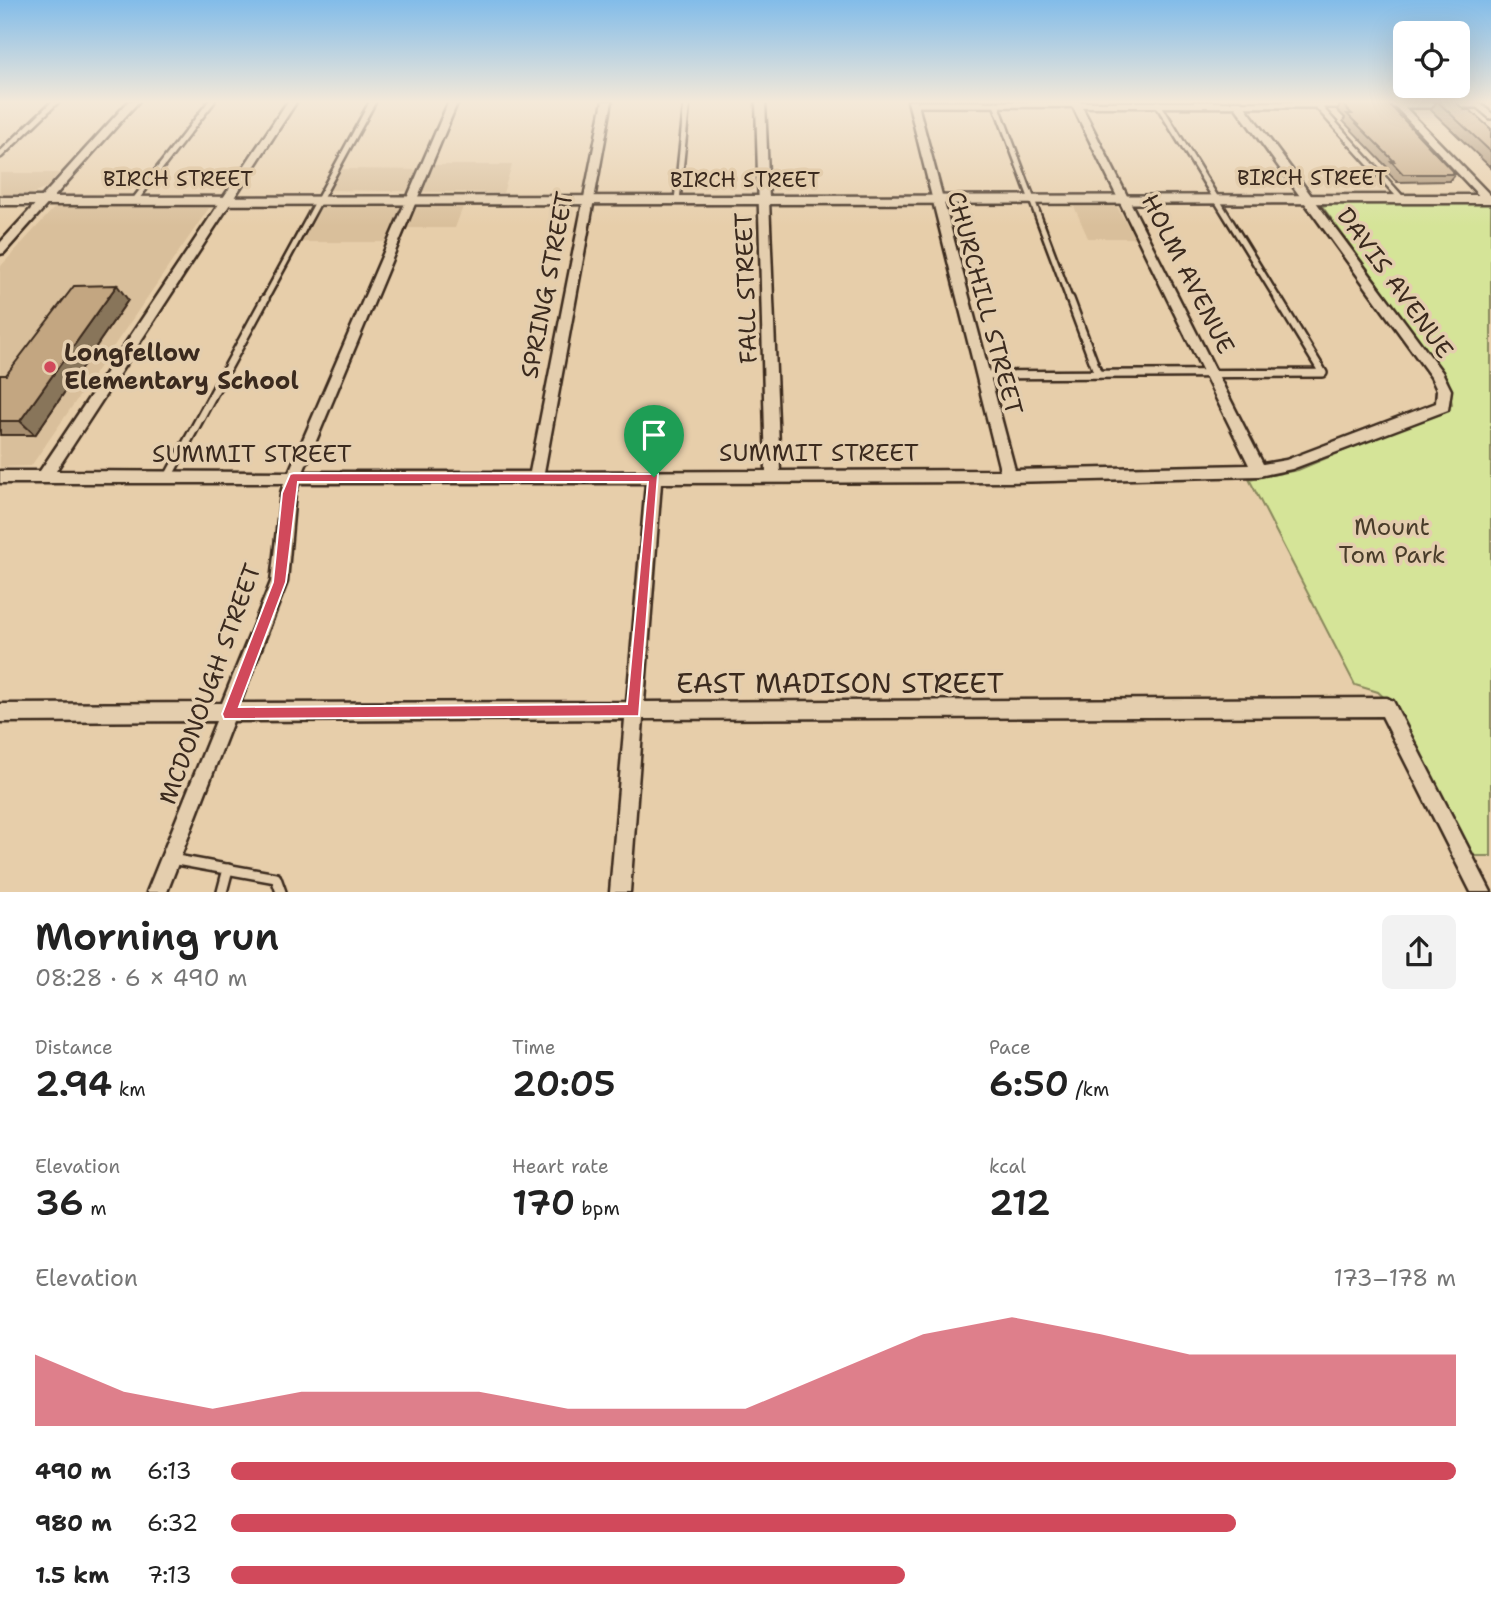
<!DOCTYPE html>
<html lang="en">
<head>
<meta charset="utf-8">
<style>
	body { margin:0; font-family:"Shantell Sans",sans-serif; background:#f2f2f2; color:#222; height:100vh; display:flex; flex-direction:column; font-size:26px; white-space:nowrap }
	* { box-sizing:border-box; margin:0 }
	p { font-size:23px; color:#767676 }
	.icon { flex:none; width:38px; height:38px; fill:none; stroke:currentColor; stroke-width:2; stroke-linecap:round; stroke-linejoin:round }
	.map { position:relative; height:892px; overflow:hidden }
	.sheet { display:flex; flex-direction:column; background:#fff; flex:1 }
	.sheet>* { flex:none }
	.buttons { position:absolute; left:1393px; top:21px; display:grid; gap:14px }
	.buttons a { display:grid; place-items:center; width:77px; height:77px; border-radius:10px; background:#fff; box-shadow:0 7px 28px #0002; font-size:35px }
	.pin { position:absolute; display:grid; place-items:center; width:60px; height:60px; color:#fff; margin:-72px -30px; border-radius:50% 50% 50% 0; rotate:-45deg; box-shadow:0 0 7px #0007 }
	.pin .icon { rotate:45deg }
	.round { display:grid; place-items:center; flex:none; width:74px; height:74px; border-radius:10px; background:#f2f2f2 }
	.head { display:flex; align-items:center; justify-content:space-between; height:119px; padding:0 35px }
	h1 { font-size:38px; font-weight:600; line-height:52px }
	.stats { display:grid; grid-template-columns:repeat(3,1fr); gap:10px; height:119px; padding:7px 35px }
	.stats div { display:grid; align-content:center }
	.stats b { font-size:35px; font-weight:600 }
	.stats small { font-size:19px; font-weight:400 }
	.stats p { font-size:19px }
	.chart { height:196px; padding:14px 35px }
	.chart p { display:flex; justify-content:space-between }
	.chart svg { width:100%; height:126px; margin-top:7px; fill:#d1495b; opacity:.7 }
	ul { padding:0 35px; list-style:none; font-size:23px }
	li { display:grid; grid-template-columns:112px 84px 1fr; align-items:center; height:52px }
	li i { height:18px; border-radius:9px; background:#d1495b }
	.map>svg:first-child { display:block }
</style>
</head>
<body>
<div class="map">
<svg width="1491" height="892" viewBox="0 0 1491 892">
	<rect width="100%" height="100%" fill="#e7ceaa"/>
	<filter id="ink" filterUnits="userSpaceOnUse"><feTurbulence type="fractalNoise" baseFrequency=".0143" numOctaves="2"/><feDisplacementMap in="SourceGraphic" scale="14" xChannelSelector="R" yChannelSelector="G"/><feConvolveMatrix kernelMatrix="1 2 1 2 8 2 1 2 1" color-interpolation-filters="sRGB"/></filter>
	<g filter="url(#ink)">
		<g fill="#d9bf9b">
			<path d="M434,165H512L503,193L328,190L340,169L432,170Z"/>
			<path d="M0,173H59L46,188L32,194H0Z"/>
			<path d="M322,204H464L455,228H392L386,242H300Z"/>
			<path d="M1073,204L1116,205L1135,238H1088Z"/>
			<path d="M55,207L209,208L31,466L0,467V267Z"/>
		</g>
		<path fill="#d5e498" stroke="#88875b" stroke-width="2" d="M1333,204H1491V856H1471L1389,702L1378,692L1355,685L1249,479L1298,470L1452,405L1448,380L1322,206Z"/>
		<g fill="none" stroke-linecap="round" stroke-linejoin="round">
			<defs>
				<g id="lane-far2">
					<path d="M913,104L1346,105"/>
					<path d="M996,104L1070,301"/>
					<path d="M1158,104L1279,301"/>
					<path d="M1317,105L1402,199"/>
					<path d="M1383,105H1478L1491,116"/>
					<path d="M0,155L56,101"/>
					<path d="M135,200L212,101"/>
					<path d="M677,201L687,101"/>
					<path d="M264,301L373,101"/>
				</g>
				<g id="lane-far1">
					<path d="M1070,299L1098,374"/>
					<path d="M982,375L1323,373L1278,299"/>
					<path d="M168,477L265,299"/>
				</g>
				<g id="lane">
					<path d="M171,859L276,878L281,892"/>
					<path d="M222,892L228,869"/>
				</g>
				<g id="street">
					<path d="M129,101H139L4,253L0,254V243Z"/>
					<path d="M288,101H297L56,471L289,472L449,101H458L303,472H530L603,101H612L544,472L766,471L756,101H765L780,471L1000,470L908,101H917L1015,470L1249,465L1070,101H1079L1263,464L1286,460L1436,403L1437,390L1431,377L1231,101H1241L1442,372L1451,390L1448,410L1292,469L1259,476L1009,482L661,483L644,702L1387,698L1393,701L1491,892H1471L1382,716L643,719L630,892H610L625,719L233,721L167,892H147L216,721L0,722V704L222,703L271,582L281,493L284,483H0V471H40ZM299,483H646L627,702L240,703L287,582L295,493Z"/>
					<path d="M1390,101H1399L1491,196V201H1484Z"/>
				</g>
				<path id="secondary" d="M1491,195V203L0,205V197Z"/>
			</defs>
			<use href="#lane-far2" stroke="#3b2a1e" stroke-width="10"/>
			<use href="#lane-far1" stroke="#3b2a1e" stroke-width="12"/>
			<use href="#lane" stroke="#3b2a1e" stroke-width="14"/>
			<use href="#street" stroke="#3b2a1e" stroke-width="5"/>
			<use href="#secondary" stroke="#3b2a1e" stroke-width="5"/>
			<use href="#lane-far2" stroke="#e4ceae" stroke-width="5"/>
			<use href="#lane-far1" stroke="#e4ceae" stroke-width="7"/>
			<use href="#lane" stroke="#e4ceae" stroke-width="9"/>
			<use href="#street" fill="#e4ceae" fill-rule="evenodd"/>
			<use href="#secondary" fill="#e4ceae" fill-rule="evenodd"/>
		</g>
		<g fill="#a88f6f" stroke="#3b2a1e" stroke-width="2">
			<path d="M1437,101L1464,110L1491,129V168L1431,110Z"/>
			<path d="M1341,103L1455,174L1449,181L1397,182L1385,169L1387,167L1343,121L1345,118L1337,110Z"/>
			<path d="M128,300L35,435H0V375H6Z"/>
		</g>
		<path fill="#88745a" stroke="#3b2a1e" stroke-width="2" d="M117,285L128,300L35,435L20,421Z"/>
		<g fill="#c3a681" stroke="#3b2a1e" stroke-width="2">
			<path d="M1437,101H1455L1464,110H1470L1491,129V152Z"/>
			<path d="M1341,103H1388L1455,174H1403L1391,161H1394L1347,114H1352Z"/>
			<path d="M117,285L20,421H0V375H6L74,286Z"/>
		</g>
	</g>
	<linearGradient id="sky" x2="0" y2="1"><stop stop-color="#82bce9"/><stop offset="0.45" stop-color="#f4e9d9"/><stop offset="1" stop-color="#f4e9d9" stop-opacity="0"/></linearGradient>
	<rect width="1491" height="226" fill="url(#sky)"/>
	<path fill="#d1495b" stroke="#fff" stroke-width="2" fill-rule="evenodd" d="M294,473L658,474L639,716L224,719L222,714L273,582L282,493L290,474ZM298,482H648L627,704L239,707L286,582Z"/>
	<circle fill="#d1495b" stroke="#e4ceae" stroke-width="2.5" cx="50" cy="367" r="7"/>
	<g text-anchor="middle" stroke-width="7" stroke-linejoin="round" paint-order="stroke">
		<g font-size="21" fill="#3b2a1e" stroke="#e4ceae">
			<text x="1312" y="185">BIRCH STREET</text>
			<text x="178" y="186">BIRCH STREET</text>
			<text x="745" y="187">BIRCH STREET</text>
		</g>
		<g font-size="24" fill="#3b2a1e" stroke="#e4ceae">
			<text transform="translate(1188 274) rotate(63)" y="8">HOLM AVENUE</text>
			<text transform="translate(1395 283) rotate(54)" y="8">DAVIS AVENUE</text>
			<text transform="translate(547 285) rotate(-79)" y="8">SPRING STREET</text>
			<text transform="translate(746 288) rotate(-92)" y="8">FALL STREET</text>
			<text transform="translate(985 303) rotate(75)" y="8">CHURCHILL STREET</text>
			<text x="819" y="461">SUMMIT STREET</text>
			<text x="252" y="462">SUMMIT STREET</text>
			<text transform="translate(210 684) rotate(-70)" y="8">MCDONOUGH STREET</text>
		</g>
		<g font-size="24" font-weight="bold" fill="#3b2a1e" stroke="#e4ceae" text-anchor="start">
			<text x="64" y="361">Longfellow<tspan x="64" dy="28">Elementary School</tspan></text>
		</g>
		<g font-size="24" fill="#4a3d2a" stroke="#e4ceae">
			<text x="1392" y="535">Mount<tspan x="1392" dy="28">Tom Park</tspan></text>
		</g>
		<g font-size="28" fill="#3b2a1e" stroke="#e4ceae">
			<text x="840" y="693">EAST MADISON STREET</text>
		</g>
	</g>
</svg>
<div class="buttons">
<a><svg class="icon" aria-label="locate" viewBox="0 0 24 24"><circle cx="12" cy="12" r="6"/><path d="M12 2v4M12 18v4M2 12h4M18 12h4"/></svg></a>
</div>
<div class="pin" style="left:654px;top:477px;background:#1e9e55"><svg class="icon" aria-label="arrive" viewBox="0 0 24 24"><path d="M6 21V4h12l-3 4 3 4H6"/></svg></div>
</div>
<section class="sheet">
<div class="head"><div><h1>Morning run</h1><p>08:28 · 6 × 490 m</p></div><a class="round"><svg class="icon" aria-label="share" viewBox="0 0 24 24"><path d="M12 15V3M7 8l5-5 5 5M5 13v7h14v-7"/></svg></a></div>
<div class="stats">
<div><p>Distance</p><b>2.94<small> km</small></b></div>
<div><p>Time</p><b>20:05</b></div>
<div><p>Pace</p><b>6:50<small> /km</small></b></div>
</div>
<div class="stats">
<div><p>Elevation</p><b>36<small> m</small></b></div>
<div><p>Heart rate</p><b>170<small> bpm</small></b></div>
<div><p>kcal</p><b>212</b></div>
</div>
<div class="chart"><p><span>Elevation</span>173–178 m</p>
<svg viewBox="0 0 160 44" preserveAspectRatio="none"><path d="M0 44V19L10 32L20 38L30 32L40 32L50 32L60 38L70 38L80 38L90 25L100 12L110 6L120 12L130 19L140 19L150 19L160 19V44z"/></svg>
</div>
<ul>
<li><b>490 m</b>6:13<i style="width:100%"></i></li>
<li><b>980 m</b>6:32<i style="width:82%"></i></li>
<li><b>1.5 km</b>7:13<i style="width:55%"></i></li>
</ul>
</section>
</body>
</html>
